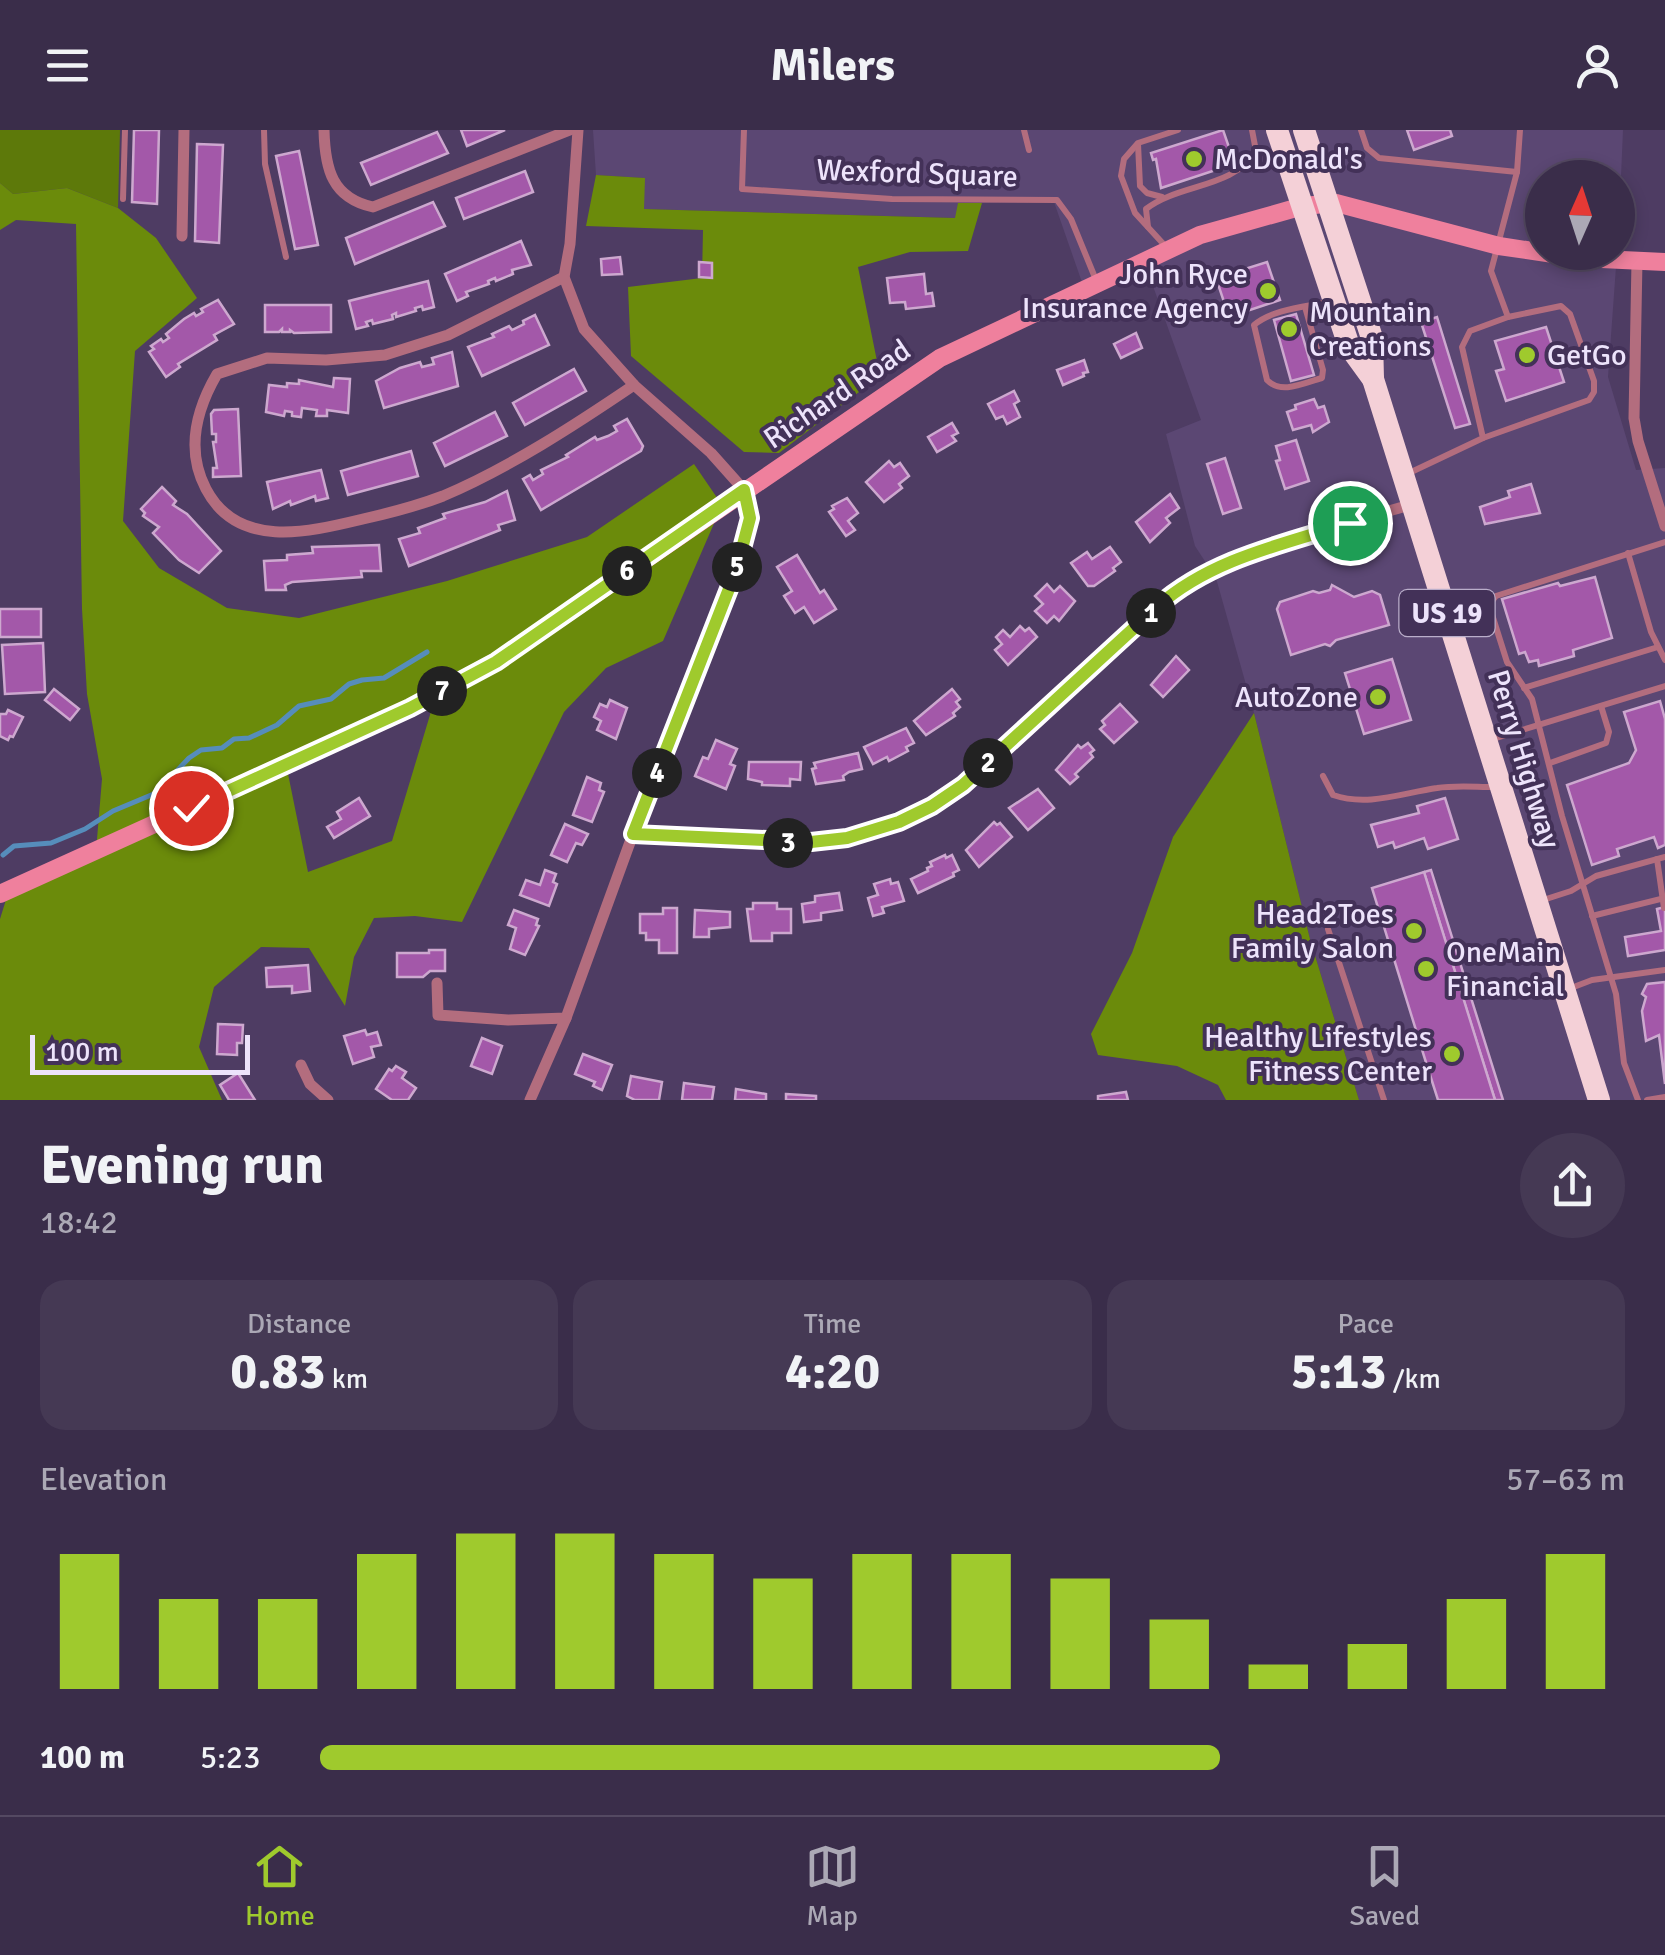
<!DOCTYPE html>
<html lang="en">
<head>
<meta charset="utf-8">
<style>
	body { margin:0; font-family:Signika,sans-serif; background:#453954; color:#f1f3f6; height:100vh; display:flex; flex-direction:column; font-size:38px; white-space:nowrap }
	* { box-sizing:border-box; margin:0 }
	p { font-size:32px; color:#aba8b5 }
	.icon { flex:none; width:55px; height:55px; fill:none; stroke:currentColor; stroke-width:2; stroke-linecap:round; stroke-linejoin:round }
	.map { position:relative; height:970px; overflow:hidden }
	.details { display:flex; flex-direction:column; background:#3a2d4a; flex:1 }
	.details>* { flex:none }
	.needle { width:65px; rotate:3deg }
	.fabs { position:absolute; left:1525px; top:30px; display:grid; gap:20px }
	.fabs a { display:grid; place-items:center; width:110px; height:110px; border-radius:50%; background:#3a2d4a; box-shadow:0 5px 15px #0003,0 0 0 2px #544962; font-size:50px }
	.scale { position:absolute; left:30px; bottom:25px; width:220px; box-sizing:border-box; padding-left:10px; border:5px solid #ede3fb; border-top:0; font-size:28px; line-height:35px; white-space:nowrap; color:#ede3fb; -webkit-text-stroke:8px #433158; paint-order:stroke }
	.pin { position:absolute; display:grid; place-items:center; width:85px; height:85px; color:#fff; margin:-42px; border:5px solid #fff; border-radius:50%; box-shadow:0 2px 10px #0007 }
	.km { position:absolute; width:50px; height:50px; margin:-25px; border-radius:50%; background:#222; color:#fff; font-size:28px; line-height:50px; text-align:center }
	.round { display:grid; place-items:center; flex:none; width:105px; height:105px; border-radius:52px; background:#453954 }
	.headline { display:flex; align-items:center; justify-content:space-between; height:170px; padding:0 40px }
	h1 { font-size:55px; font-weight:800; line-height:75px }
	.figures { display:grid; grid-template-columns:repeat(3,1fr); gap:15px; height:170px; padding:10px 40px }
	.figures div { display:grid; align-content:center; border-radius:25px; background:#453954; text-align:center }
	.figures b { font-size:50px; font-weight:800 }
	.figures small { font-size:28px; font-weight:400 }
	.figures p { font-size:28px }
	.chart { height:280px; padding:20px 40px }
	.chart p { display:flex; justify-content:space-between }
	.chart svg { width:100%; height:180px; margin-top:10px; stroke:#9fca2d; stroke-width:6 }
	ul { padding:0 40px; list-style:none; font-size:32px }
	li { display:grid; grid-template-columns:160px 120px 1fr; align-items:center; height:75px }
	li i { height:25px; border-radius:12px; background:#9fca2d }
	header { display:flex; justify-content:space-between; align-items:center; height:130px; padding:0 40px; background:#3a2d4a; font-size:45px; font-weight:800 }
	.menu { display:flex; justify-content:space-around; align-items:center; height:140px; border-top:2px solid #544962; background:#3a2d4a; font-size:28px; color:#aba8b5 }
	.menu a { display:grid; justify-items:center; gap:5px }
	.menu .on { color:#9fca2d }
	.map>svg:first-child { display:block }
</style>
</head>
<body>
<header><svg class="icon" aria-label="menu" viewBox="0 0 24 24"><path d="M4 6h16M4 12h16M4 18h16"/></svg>Milers<svg class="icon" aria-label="person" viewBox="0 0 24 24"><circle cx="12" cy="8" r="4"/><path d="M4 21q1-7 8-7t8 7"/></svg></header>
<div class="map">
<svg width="1665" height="970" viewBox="0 0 1665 970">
	<rect width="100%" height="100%" fill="#4e3c63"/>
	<path fill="#5b4773" d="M593,0H1623L1618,116V48H1542V122L1617,123L1608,247L1636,340L1665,338V970H1359L1310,809L1254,583L1216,448L1195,416L1166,304L1201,290L1144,131L1084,158L1054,72L959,73L956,88L643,79L644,48L596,45Z"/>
	<path fill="#5d790a" d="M0,0H120L118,78L67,58L13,64L0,53Z"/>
	<g fill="#6b8b0b" fill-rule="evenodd">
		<path d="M596,45L645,48L644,79L955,88L958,73H982L968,121L910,122L858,137L880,246L779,323L744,322L631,226L628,157L702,148L703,100L586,96Z"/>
		<path d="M0,53L13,64L67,58L118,78L156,108L197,168L135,221L123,391L159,438L227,478L299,488L447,451L587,407L694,334L722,375L663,511L606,538L564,582L462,792L415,786L374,788L354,827L345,876L309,818L261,817L214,857L199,917L222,970H0V789L9,760L96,721L102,649L87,564L82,479L76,94L16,90L0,100ZM436,565L392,711L308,742L286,634Z"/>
		<path d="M1254,583L1310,809L1359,970H1226L1218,955L1177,936L1098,925L1091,904L1132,823L1173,707Z"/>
	</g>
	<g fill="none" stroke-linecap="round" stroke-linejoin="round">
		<path stroke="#568dbb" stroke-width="5" d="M3,725L14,716L51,713L85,699L113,681L156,663L189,628L201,620L222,618L234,609L249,608L277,595L299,576L331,569L349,554L362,550L384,548L427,522"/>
	</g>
	<g fill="#a358a9" stroke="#cda8cf" stroke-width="2.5">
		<path d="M134,0H159L157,74L132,72Z"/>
		<path d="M461,0H505L467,16Z"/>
		<path d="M1223,0L1233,29L1226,31L1228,36L1161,58L1156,29L1153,30L1151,23Z"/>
		<path d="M1407,0H1450L1452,6L1414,20Z"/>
		<path d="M437,2L448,23L371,55L361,33Z"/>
		<path d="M197,14L223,15L219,113L195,111Z"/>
		<path d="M299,21L318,115L295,119L276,26Z"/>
		<path d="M525,41L533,62L464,89L456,68Z"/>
		<path d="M433,72L445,96L355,134L346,108Z"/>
		<path d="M521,111L531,135L512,140L513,144L496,151L495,148L488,151L489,154L466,162L468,166L457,171L445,144Z"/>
		<path d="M620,127L622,144L602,145L601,129Z"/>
		<path d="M699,132L712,133V148L699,147Z"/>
		<path d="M1267,132L1280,170L1229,187L1216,148Z"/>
		<path d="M924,144L926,164L932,163L934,176L906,179L905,172L890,173L887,148Z"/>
		<path d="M428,151L434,177L423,180L422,176L415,178L416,181L396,187V183L392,185L393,189L373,194L372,190L366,192L368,196L356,199L349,171Z"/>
		<path d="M218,170L234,194L214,205L217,210L178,234L180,237L166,247L149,222L154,219L151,216L161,209L163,212L169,208L166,204L184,189L194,183L196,186L203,182L201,179Z"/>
		<path d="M265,175H331V202L294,203L290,200V202H282V199L279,202H265Z"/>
		<path d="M1296,184L1314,245L1291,251L1274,190Z"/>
		<path d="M535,185L549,215L482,246L468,217L494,207L492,204L509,196L512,200L524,194L523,191Z"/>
		<path d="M1437,187L1470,294L1455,298L1421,192Z"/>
		<path d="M1546,197L1564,252L1506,271L1496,241L1504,239L1495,211Z"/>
		<path d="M1136,203L1142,218L1121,228L1114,214Z"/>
		<path d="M452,222L458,256L384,278L376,251L400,238L420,232L422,237L434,234L432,228Z"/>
		<path d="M1084,230L1088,242L1083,243L1084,246L1063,255L1057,240Z"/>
		<path d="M574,239L586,261L525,295L513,273Z"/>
		<path d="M334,248L350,249L348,283L327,280V286H316L317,280L302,278L301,287L292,286V282L285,281L284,286L266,282L269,255L287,257V253L299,254V250L333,257Z"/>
		<path d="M1014,261L1019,271L1014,274L1020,287L1007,294L1003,286L996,289L988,274Z"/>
		<path d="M1314,269L1318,278L1324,276L1329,292L1313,302L1311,295L1293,300L1287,282L1296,279L1295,275Z"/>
		<path d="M238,279L241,346L213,347V338H217L213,312H216V304H212L211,284L214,280Z"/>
		<path d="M495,282L507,306L445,336L434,313Z"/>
		<path d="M627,289L643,316L641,321L541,380L523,349L530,345L533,350L543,344L541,340L568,327L566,325L595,307L597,310L608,306L617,301L614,296Z"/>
		<path d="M952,293L958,303L952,306L956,311L937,322L928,307Z"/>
		<path d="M1296,310L1309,351L1285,359L1276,331L1280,330L1276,316Z"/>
		<path d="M411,321L418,346L348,365L341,341Z"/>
		<path d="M1225,328L1241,378L1223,384L1207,334Z"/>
		<path d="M889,331L894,337L900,333L909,346L899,354L902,358L884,372L866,352Z"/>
		<path d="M321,340L328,368L316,371L315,366L291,375L290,371L273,379L267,352Z"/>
		<path d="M1531,354L1540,383L1485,394L1480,377L1510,367L1508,361Z"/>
		<path d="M162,357L176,371L173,375L187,384L221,421L199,443L179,430L153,403L159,397L143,386L145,383L141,379Z"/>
		<path d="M507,361L515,390L498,395L500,400L409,436L399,409L420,403L418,398L445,388L443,384L485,372Z"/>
		<path d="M1170,364L1179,378L1166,388L1170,393L1150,412L1136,392Z"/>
		<path d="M847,368L858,383L848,391L855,400L846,406L829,382L834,379L832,376Z"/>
		<path d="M379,415L381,441H361L362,447L292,452L285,455L286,460H266L264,431L287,430V425L313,423L312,417Z"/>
		<path d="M1110,417L1121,432L1113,438L1115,441L1094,456H1088L1071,433L1087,422L1092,429Z"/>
		<path d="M797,425L820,463L824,460L836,479L814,493L804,477L795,483L784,466L792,461L777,437Z"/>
		<path d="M1595,447L1612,508L1573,520L1574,526L1539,536L1538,530L1529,532L1525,522L1519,524L1502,469L1558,453L1560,456Z"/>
		<path d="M1047,454L1054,462L1060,456L1075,471L1059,491L1054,486L1047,493L1035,481L1043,474L1035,466Z"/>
		<path d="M1332,455L1354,467L1372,461L1380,465L1389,495L1336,510L1330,516L1325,514L1291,525L1277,479L1280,472L1313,461L1319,463L1330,460Z"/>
		<rect x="0" y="479" width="41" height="28"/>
		<path d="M1020,496L1025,501L1029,498L1037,507L1008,535L995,520L1002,514L996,507L1003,500L1010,507Z"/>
		<path d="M43,513L45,562L5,564L2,515Z"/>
		<path d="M1176,526L1189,540L1163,567L1151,555Z"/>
		<path d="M1392,529L1411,590L1364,604L1345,543Z"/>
		<path d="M54,559L79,579L70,590L45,570Z"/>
		<path d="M952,559L960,569L956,572L960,577L953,583L955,586L926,605L914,591Z"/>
		<path d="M610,570L627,578L616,609L597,600L601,591L594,587L600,574L607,577Z"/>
		<path d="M1660,571L1665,589V715L1658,718L1654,707L1617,719L1619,726L1592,735L1567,655L1629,633L1636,620L1624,582Z"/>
		<path d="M1120,574L1137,592L1114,613L1100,599L1105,595L1102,591Z"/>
		<path d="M8,580L23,587L13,607L10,606L8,610L0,606V584H6Z"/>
		<path d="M906,598L914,613L906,617L908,621L889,631L887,627L873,634L864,617Z"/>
		<path d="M716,610L737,619L730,634L735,636L726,659L695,646L703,627L708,629Z"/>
		<path d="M1088,613L1094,620L1090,623L1093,627L1075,644L1078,647L1070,654L1056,640L1078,615L1081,618Z"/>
		<path d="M858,623L862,639L849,642L843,646L844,650L816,654L812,639L816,638L814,633Z"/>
		<path d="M749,632H801L800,650L790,649V656L762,655V652L748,649Z"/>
		<path d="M587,647L601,653L599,660L604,662L592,692L573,685Z"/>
		<path d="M1038,659L1054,678L1028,700L1009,678Z"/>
		<path d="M359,668L370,686L334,708L327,697L341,689L337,682Z"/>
		<path d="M1445,668L1458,709L1428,719L1424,708L1395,718L1393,712L1378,717L1371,695L1419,683L1417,676Z"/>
		<path d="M994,692L997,695L1000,693L1012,707L979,737L966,720Z"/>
		<path d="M565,694L588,704L582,715L576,713L567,732L551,725Z"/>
		<path d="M945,725L946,728L952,725L959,740L953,743L954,746L918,763L911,749L928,741L927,738L932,736L930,732Z"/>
		<path d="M545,740L556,744L553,752L557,754L549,776L520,765L526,750L540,755Z"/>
		<path d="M1431,740L1503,970H1495L1476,910L1424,742Z"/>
		<path d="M1424,742L1438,787L1495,970H1438L1424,926L1372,758Z"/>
		<path d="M890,749L891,754L898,752L904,771L882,777L884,783L873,786L868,768L878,765L874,754Z"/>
		<path d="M839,763L842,780L821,783V790L804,792L802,774L815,772V766Z"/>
		<path d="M753,773H777V779H791V803H772V811H751L747,779H753Z"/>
		<path d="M1665,777V820L1628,826L1625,807L1661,801L1657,779Z"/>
		<path d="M663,778H677V823H659V810H646V803H640V784H663Z"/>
		<path d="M514,780L538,789L536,795L539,796L525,825L510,819L516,798L508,795Z"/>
		<path d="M695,780L730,782V797L709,799V807H694Z"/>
		<path d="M429,820H445V841H430L423,847H397V823H429Z"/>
		<path d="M308,835L310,861L292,863V856L267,857L266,838Z"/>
		<path d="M1665,852V954L1659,905L1646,911L1642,881L1646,867L1642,864L1647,854Z"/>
		<path d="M218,894L243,895L242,913H237V925L217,924Z"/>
		<path d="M365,900L367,905L377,902L381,915L371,917L374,927L353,934L344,906Z"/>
		<path d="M482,908L502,916L492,944L471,936Z"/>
		<path d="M583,924L612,935L602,960L593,956L595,952L575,944Z"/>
		<path d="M396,936L406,942L402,948L416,958L408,970H392L376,959L389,939L392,941Z"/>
		<path d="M238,943L255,970H229L220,955Z"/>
		<path d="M631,946L662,952L659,970H635L627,966Z"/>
		<path d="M684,953L714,957L712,970H682Z"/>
		<path d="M736,959L766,964V970H735Z"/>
		<path d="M1126,962L1128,970H1098V966Z"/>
		<path d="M786,964L816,966V970H786Z"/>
	</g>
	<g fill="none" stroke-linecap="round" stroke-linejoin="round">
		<g stroke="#b36d7e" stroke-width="6">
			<path d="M264,0L265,34L286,127"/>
			<path d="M744,0L742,59L892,69L1057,70L1071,89L1096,150"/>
			<path d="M1024,0L1029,20"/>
			<path d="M1361,0L1367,18L1379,28L1517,42"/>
			<path d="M1138,14L1140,56L1147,63L1162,67"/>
			<path d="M123,69L125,0"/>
			<path d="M1148,97L1146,79C1180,53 1233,59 1256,21L1252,0"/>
			<path d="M1168,119L1135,83L1121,46L1124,29L1138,13L1178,0"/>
			<path d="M1305,177L1323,240L1322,248C1304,253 1281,265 1267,250L1254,195C1273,179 1305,177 1328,172"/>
			<path d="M1483,308L1589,270L1594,262V251L1570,184L1561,176L1508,187"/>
			<path d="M1407,344L1483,308L1462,217L1470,201L1508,187L1491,141L1517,42L1520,0"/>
			<path d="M1628,423L1651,502L1665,530"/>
			<path d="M1450,484L1490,469"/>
			<path d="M1524,558L1658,517"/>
			<path d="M1493,609L1665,556"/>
			<path d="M1550,633L1606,613L1609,602L1601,576"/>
			<path d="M1323,646L1333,665C1368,677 1402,663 1437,658C1455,655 1475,657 1494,657"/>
			<path d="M1657,729L1664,778"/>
			<path d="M1540,771L1571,761L1596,746L1665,727"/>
			<path d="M1592,786L1665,768"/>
			<path d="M1328,799L1384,970"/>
			<path d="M1571,858L1592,850L1665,840"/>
			<path d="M1638,970L1624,933L1616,864L1562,686L1532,569L1507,532L1489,475L1496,466L1665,412"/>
			<path d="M1647,970L1665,967"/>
		</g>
		<g stroke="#b36d7e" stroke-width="11">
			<path d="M324,0C325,39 332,68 373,77L570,0"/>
			<path d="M182,106L184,0"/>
			<path d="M1637,131L1634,288L1638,311L1665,396"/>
			<path d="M564,147L448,205L385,225L326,230L267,228L217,244C196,280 186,321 206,359C238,420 309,402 363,389C390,383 417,376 443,366C509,338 575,295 634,255"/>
			<path d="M633,704C756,711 856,733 963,655L1158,476C1223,418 1331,399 1413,374"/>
			<path d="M437,853L438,885L508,890L566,888L633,704L736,441L750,387L744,360L711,323L634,255L584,199L564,147L570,114L578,0"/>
			<path d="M301,935L310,954L328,970"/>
			<path d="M530,970L566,888"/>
		</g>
		<path stroke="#ef809d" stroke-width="18" d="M0,764L410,578L497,531L940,228L1200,105L1303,76L1336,73L1499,116L1580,128L1665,132"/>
		<g stroke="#f4d0d7" stroke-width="22">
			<path d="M1277,0L1349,216L1373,249"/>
			<path d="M1304,0L1372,208L1373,249L1599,970"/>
		</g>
	</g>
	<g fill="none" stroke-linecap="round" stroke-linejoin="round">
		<defs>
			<path id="route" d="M191,678L410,578L496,532L744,360L750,388L736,441L633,704L811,712L847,708L899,692L932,676L963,655L1158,476C1211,429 1284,414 1350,393"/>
		</defs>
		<use href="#route" stroke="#fff" stroke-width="20"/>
		<use href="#route" stroke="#9fca2d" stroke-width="12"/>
	</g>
	<g fill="#9fca2d" stroke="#433158" stroke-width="4">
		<circle cx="1194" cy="29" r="10"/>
		<circle cx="1268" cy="161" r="10"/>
		<circle cx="1289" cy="199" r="10"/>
		<circle cx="1527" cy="225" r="10"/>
		<circle cx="1378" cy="567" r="10"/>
		<circle cx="1414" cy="801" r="10"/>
		<circle cx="1426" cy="839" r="10"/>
		<circle cx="1452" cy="924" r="10"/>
	</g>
	<g text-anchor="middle" stroke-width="8" stroke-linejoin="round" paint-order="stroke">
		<rect fill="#433158" stroke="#baaeca" stroke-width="2.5" x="1399.5" y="460" width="95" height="46" rx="8"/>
		<g font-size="28" font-weight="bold" fill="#ede3fb">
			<text x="1447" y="493">US 19</text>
		</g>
		<g font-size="30" fill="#ede3fb" stroke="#433158" text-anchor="start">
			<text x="1214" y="39">McDonald's</text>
			<text x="1248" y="154" text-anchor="end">John Ryce<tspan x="1248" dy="34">Insurance Agency</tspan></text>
			<text x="1309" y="192">Mountain<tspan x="1309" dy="34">Creations</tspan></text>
			<text x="1547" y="235">GetGo</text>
			<text x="1358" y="577" text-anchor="end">AutoZone</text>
			<text x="1394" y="794" text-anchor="end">Head2Toes<tspan x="1394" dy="34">Family Salon</tspan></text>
			<text x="1446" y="832">OneMain<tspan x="1446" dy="34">Financial</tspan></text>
			<text x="1432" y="917" text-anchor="end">Healthy Lifestyles<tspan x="1432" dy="34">Fitness Center</tspan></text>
		</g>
		<g font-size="30" fill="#ede3fb" stroke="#433158">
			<text transform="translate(917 43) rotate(2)" y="10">Wexford Square</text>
			<text transform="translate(837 264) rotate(-34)" y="10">Richard Road</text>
			<text transform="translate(1524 629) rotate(73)" y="10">Perry Highway</text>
		</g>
	</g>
</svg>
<div class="fabs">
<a><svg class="needle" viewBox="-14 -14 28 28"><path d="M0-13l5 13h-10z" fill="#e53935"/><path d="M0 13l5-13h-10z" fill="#aba8b5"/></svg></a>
</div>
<div class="scale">100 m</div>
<div class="pin" style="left:1350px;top:393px;background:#1e9e55"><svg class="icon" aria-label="arrive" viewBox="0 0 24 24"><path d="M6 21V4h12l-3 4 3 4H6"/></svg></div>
<div class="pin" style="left:191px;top:678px;background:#d93025"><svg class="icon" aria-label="check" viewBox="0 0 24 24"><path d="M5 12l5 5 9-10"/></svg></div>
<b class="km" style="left:1151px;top:483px">1</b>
<b class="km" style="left:988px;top:633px">2</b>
<b class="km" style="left:788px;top:713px">3</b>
<b class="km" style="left:657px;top:643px">4</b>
<b class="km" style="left:737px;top:437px">5</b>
<b class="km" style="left:627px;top:441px">6</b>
<b class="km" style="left:442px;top:561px">7</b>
</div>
<section class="details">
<div class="headline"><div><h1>Evening run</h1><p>18:42</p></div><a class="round"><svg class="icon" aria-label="share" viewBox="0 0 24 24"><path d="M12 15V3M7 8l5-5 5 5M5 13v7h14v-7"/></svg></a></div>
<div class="figures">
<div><p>Distance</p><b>0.83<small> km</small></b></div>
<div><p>Time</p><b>4:20</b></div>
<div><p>Pace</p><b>5:13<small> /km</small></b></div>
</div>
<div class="chart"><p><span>Elevation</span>57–63 m</p>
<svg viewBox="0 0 160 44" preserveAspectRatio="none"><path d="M5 44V11M15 44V22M25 44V22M35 44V11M45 44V6M55 44V6M65 44V11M75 44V17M85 44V11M95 44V11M105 44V17M115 44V27M125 44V38M135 44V33M145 44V22M155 44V11"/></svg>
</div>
<ul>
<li><b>100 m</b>5:23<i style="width:69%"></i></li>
</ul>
</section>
<nav class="menu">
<a class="on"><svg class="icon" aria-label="home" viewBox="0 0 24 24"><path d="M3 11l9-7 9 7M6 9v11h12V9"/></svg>Home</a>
<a><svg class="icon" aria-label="map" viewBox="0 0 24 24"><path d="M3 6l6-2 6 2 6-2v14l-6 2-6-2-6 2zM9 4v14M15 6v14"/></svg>Map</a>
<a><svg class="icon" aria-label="saved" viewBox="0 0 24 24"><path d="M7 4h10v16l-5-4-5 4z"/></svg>Saved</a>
</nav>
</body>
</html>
